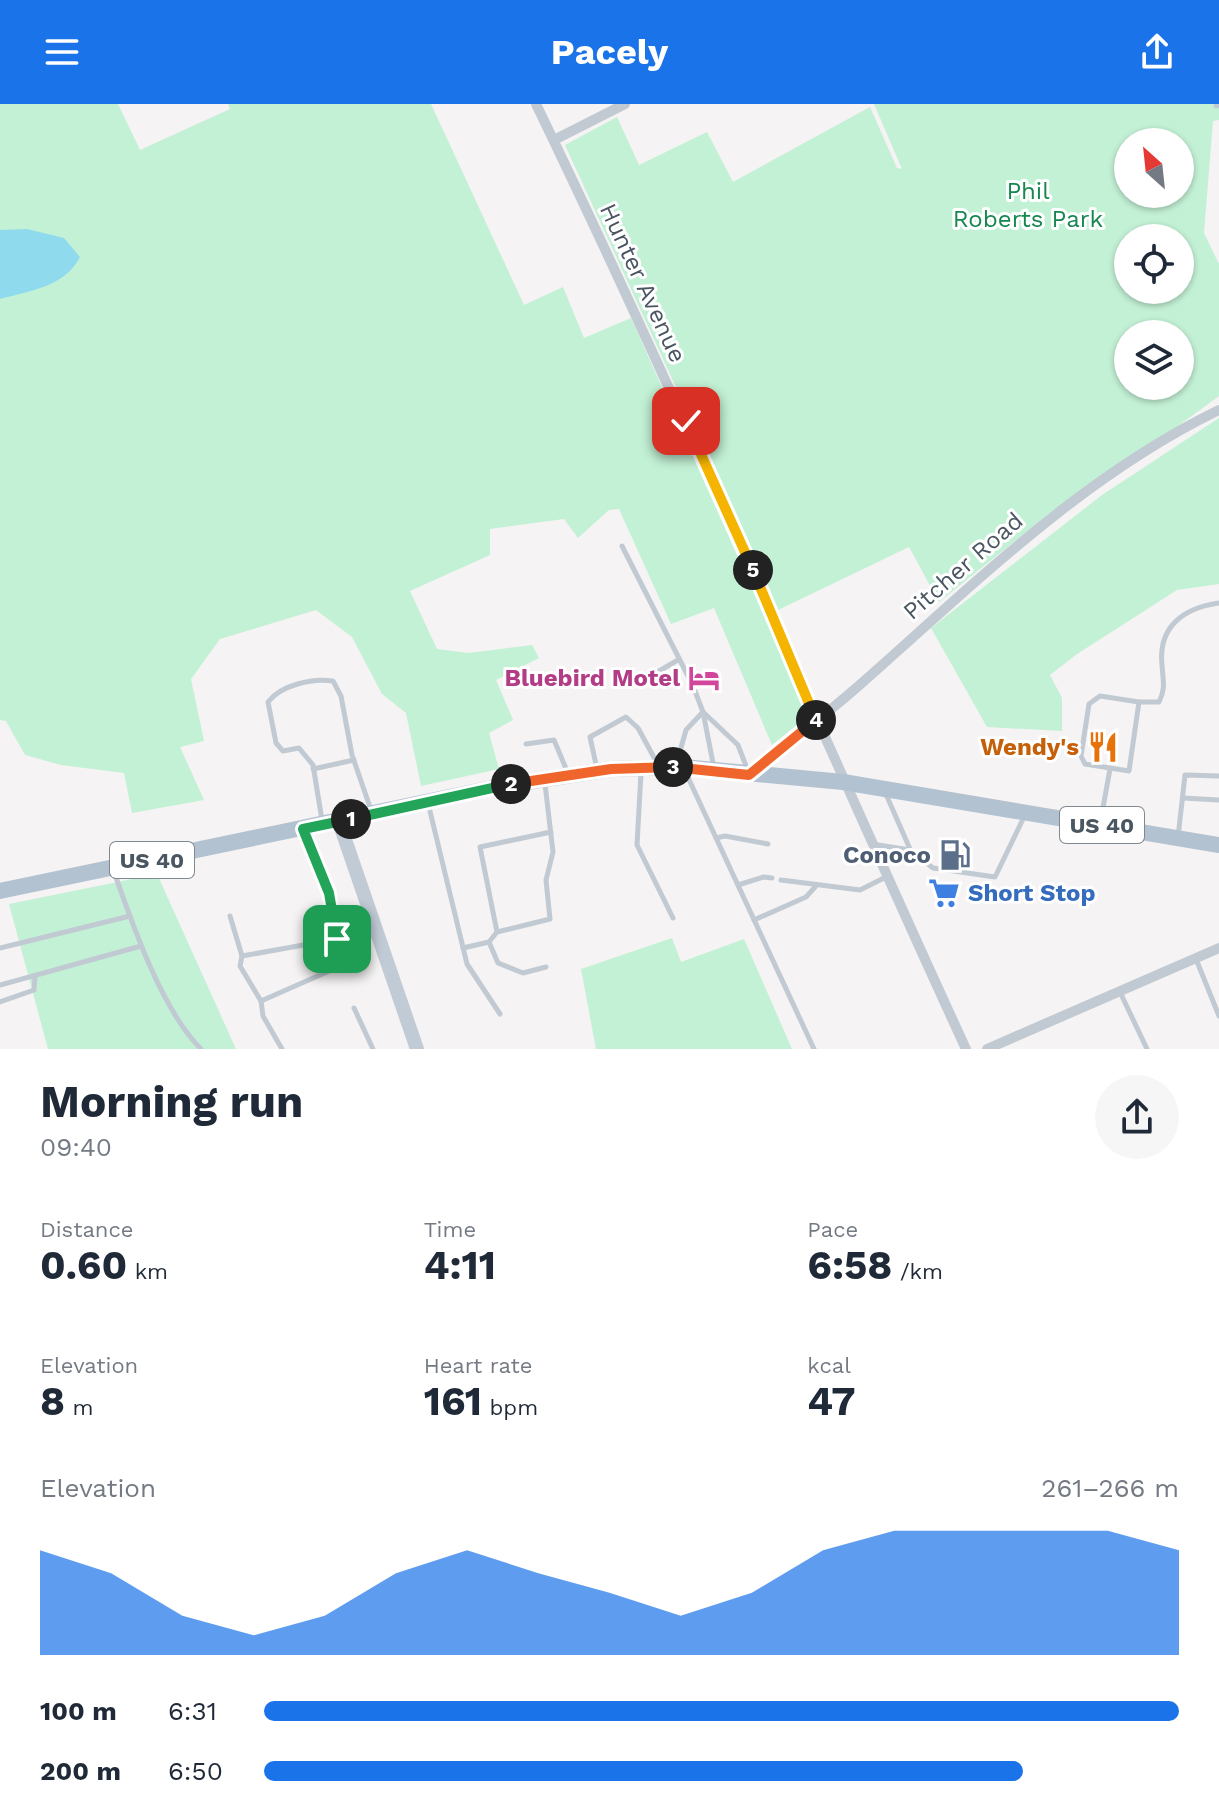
<!DOCTYPE html>
<html lang="en">
<head>
<meta charset="utf-8">
<style>
	body { margin:0; font-family:"Work Sans",sans-serif; background:#f6f6f7; color:#1f2937; height:100vh; display:flex; flex-direction:column; font-size:30px; white-space:nowrap }
	* { box-sizing:border-box; margin:0 }
	p { font-size:26px; color:#747a83 }
	.icon { flex:none; width:44px; height:44px; fill:none; stroke:currentColor; stroke-width:2; stroke-linecap:round; stroke-linejoin:round }
	.map { position:relative; height:945px; overflow:hidden }
	.drawer { display:flex; flex-direction:column; background:#fff; flex:1 }
	.drawer>* { flex:none }
	.needle { width:52px; rotate:333deg }
	.controls { position:absolute; left:1114px; top:24px; display:grid; gap:16px }
	.controls a { display:grid; place-items:center; width:80px; height:80px; border-radius:50%; background:#fff; box-shadow:0 2px 6px #0004; font-size:40px }
	.pin { position:absolute; display:grid; place-items:center; width:68px; height:68px; color:#fff; margin:-34px; border-radius:16px; box-shadow:0 4px 12px #0006 }
	.km { position:absolute; width:40px; height:40px; margin:-20px; border-radius:50%; background:#222; color:#fff; font-size:22px; line-height:40px; text-align:center }
	.round { display:grid; place-items:center; flex:none; width:84px; height:84px; border-radius:42px; background:#f6f6f7 }
	.summary { display:flex; align-items:center; justify-content:space-between; height:136px; padding:0 40px }
	h1 { font-size:44px; font-weight:700; line-height:60px }
	.figures { display:grid; grid-template-columns:repeat(3,1fr); gap:12px; height:136px; padding:8px 40px }
	.figures div { display:grid; align-content:center }
	.figures b { font-size:40px; font-weight:700 }
	.figures small { font-size:22px; font-weight:400 }
	.figures p { font-size:22px }
	.chart { height:224px; padding:16px 40px }
	.chart p { display:flex; justify-content:space-between }
	.chart svg { width:100%; height:144px; margin-top:8px; fill:#1a73e8; opacity:.7 }
	ul { padding:0 40px; list-style:none; font-size:26px }
	li { display:grid; grid-template-columns:128px 96px 1fr; align-items:center; height:60px }
	li i { height:20px; border-radius:10px; background:#1a73e8 }
	header { display:flex; justify-content:space-between; align-items:center; height:104px; padding:0 40px; background:#1a73e8; color:#fff; font-size:36px; font-weight:700 }
	.map>svg:first-child { display:block }
</style>
</head>
<body>
<header><svg class="icon" aria-label="menu" viewBox="0 0 24 24"><path d="M4 6h16M4 12h16M4 18h16"/></svg>Pacely<svg class="icon" aria-label="share" viewBox="0 0 24 24"><path d="M12 15V3M7 8l5-5 5 5M5 13v7h14v-7"/></svg></header>
<div class="map">
<svg width="1219" height="945" viewBox="0 0 1219 945">
	<rect width="100%" height="100%" fill="#f5f3f3"/>
	<g fill="#c3f1d5" fill-rule="evenodd">
		<path d="M0,0H118L140,46L230,5L228,0H431L524,201L563,183L584,234L631,214L804,601L808,612L772,641L714,504L671,520L619,405L609,406L578,434L564,415L490,425V451L410,487L437,545L469,549L532,541L539,554L496,576L513,616L489,629L499,665L421,682L406,609L382,590L352,533L316,506L220,535L191,575L204,637L180,643L204,696L132,709L124,669L61,661L25,651L6,617L0,616Z"/>
		<path d="M874,0H1219V16L1213,17L1204,129L1219,160V292L1055,412L1052,407L939,498L909,443L778,506L565,41L617,13L639,61L707,28L733,78L870,3L897,64L902,65ZM1128,38H1180V90H1128ZM1128,134H1180V186H1128ZM1128,230H1180V282H1128Z"/>
		<path d="M1219,314V480L1177,486L1077,550L1050,571L1062,594V627L987,623L931,524L1102,391Z"/>
		<path d="M157,770L236,945H48L9,800Z"/>
		<path d="M672,834L681,858L744,835L792,945H596L581,865Z"/>
	</g>
	<path fill="#90daee" d="M27,125L64,134L80,153C65,183 29,187 0,195V126Z"/>
	<g fill="none" stroke-linecap="round" stroke-linejoin="round">
		<g stroke="#c1cad2" stroke-width="5">
			<path d="M1216,2L1219,1"/>
			<path d="M622,442L690,576"/>
			<path d="M647,574L678,556"/>
			<path d="M695,587L703,608L714,664"/>
			<path d="M1100,592L1139,598L1129,667L1085,660L1081,652L1089,600Z"/>
			<path d="M1139,598H1159C1166,584 1163,577 1162,561C1158,523 1183,504 1219,499"/>
			<path d="M526,640L554,636L567,667"/>
			<path d="M677,658L686,626L703,608L738,641L748,667"/>
			<path d="M313,665L354,656"/>
			<path d="M597,665L590,633L626,613L638,624L657,659"/>
			<path d="M685,667L814,945"/>
			<path d="M641,669L637,741L673,814"/>
			<path d="M885,688L910,745"/>
			<path d="M1183,694L1219,696"/>
			<path d="M428,699L467,860L500,910"/>
			<path d="M322,716L313,661L299,644L283,647L276,639L268,598C281,581 312,574 333,577L341,592L352,651L371,706"/>
			<path d="M1100,720L1110,665"/>
			<path d="M1178,733L1185,671L1219,672"/>
			<path d="M716,734L725,732L768,740"/>
			<path d="M872,740L910,746L933,764L995,773L1024,713"/>
			<path d="M113,765C132,819 161,905 201,945"/>
			<path d="M781,776L860,786L886,773"/>
			<path d="M738,781L764,773L772,774"/>
			<path d="M230,812L242,852"/>
			<path d="M754,816L806,793L815,783"/>
			<path d="M497,828L480,743L551,728"/>
			<path d="M489,838L498,859L523,869L546,863"/>
			<path d="M0,844L130,812"/>
			<path d="M463,844L489,838L497,828L550,815L546,776L553,748L545,680"/>
			<path d="M1196,855L1219,912"/>
			<path d="M0,881L141,842"/>
			<path d="M1120,888L1147,945"/>
			<path d="M261,897L240,862L242,852L337,835"/>
			<path d="M0,898L34,886L35,872"/>
			<path d="M354,904L373,945"/>
			<path d="M282,945L263,912L261,897L336,864C350,834 317,758 304,726"/>
		</g>
		<g stroke="#c1cad2" stroke-width="10">
			<path d="M536,0C687,312 821,631 966,945"/>
			<path d="M554,36L625,0"/>
			<path d="M751,670C788,639 827,610 863,578C975,479 1083,372 1219,306"/>
			<path d="M987,945L1219,844"/>
		</g>
		<path stroke="#c1cbd6" stroke-width="14" d="M339,718L417,945"/>
		<path stroke="#b3c2d1" stroke-width="16" d="M0,787L507,681L611,665L683,663L843,678L1219,741"/>
	</g>
	<g fill="none" stroke-linecap="round" stroke-linejoin="round">
		<defs>
			<path id="split-1" d="M337,835L329,789L303,725L351,715"/>
			<path id="split-2" d="M351,715L511,680"/>
			<path id="split-3" d="M511,680L611,665L673,663"/>
			<path id="split-4" d="M673,663L749,671L816,616"/>
			<path id="split-5" d="M753,466L816,616"/>
			<path id="split-6" d="M686,317L753,466"/>
		</defs>
		<use href="#split-1" stroke="#fff" stroke-width="16"/>
		<use href="#split-2" stroke="#fff" stroke-width="16"/>
		<use href="#split-3" stroke="#fff" stroke-width="16"/>
		<use href="#split-4" stroke="#fff" stroke-width="16"/>
		<use href="#split-5" stroke="#fff" stroke-width="16"/>
		<use href="#split-6" stroke="#fff" stroke-width="16"/>
		<use href="#split-1" stroke="#22a559" stroke-width="10"/>
		<use href="#split-2" stroke="#22a559" stroke-width="10"/>
		<use href="#split-3" stroke="#f0652b" stroke-width="10"/>
		<use href="#split-4" stroke="#f0652b" stroke-width="10"/>
		<use href="#split-5" stroke="#f5b400" stroke-width="10"/>
		<use href="#split-6" stroke="#f5b400" stroke-width="10"/>
	</g>
	<defs>
		<symbol id="hotel-bare" viewBox="-9 -9 18 18"><path d="M-6-4.5h1.5V1H6V5H4.5V3h-9V5H-6ZM-4 0a1.8 1.8 0 1 1 3.6 0ZM.5 0V-2.5h3Q6-2.5 6 0Z" fill="#d1479c" stroke="#fff" stroke-width="2.5" paint-order="stroke"/></symbol>
		<symbol id="restaurant-bare" viewBox="-9 -9 18 18"><path d="M-5-6h1v4h1v-4h1v4h1v-4h1v5L-1.5 .5V6h-2V.5L-5-1ZM5-6V6H3V1.5H1.5Q1.5-4 5-6Z" fill="#e8710a" stroke="#fff" stroke-width="2.5" paint-order="stroke"/></symbol>
		<symbol id="fuel-bare" viewBox="-9 -9 18 18"><path d="M-5.5-6h7V0h2V4h1.3V-2.5L3-4.5l.8-.8L6-3V5H2.5V1h-1V6h-7ZM-4.2-4.7v3.2H.2V-4.7Z" fill="#5c6f8a" stroke="#fff" stroke-width="2.5" paint-order="stroke"/></symbol>
		<symbol id="supermarket-bare" viewBox="-9 -9 18 18"><path d="M-6-5.5h2.5l.6 2H6L4.5 2H-2.5L-4.4-4H-6ZM-1.5 3.2a1.3 1.3 0 1 0 .1 0ZM3 3.2a1.3 1.3 0 1 0 .1 0Z" fill="#3f7fe0" stroke="#fff" stroke-width="2.5" paint-order="stroke"/></symbol>
	</defs>
	<g fill-rule="evenodd">
		<use href="#hotel-bare" x="682" y="552" width="44" height="44"/>
		<use href="#restaurant-bare" x="1081" y="621" width="44" height="44"/>
		<use href="#fuel-bare" x="933" y="729" width="44" height="44"/>
		<use href="#supermarket-bare" x="922" y="767" width="44" height="44"/>
	</g>
	<g text-anchor="middle" stroke-width="6" stroke-linejoin="round" paint-order="stroke">
		<g fill="#fff" stroke="#808990" stroke-width="2">
			<rect x="1060" y="703" width="84" height="36" rx="6"/>
			<rect x="110" y="738" width="84" height="36" rx="6"/>
		</g>
		<g font-size="22" font-weight="bold" fill="#4a5661">
			<text x="1102" y="729">US 40</text>
			<text x="152" y="764">US 40</text>
		</g>
		<g font-size="24" fill="#17864f" stroke="#fff">
			<text x="1028" y="95">Phil<tspan x="1028" dy="28">Roberts Park</tspan></text>
		</g>
		<g font-size="24" fill="#4a5661" stroke="#fff">
			<text transform="translate(643 179) rotate(65)" y="8">Hunter Avenue</text>
			<text transform="translate(963 462) rotate(-41)" y="8">Pitcher Road</text>
		</g>
		<g font-size="24" font-weight="bold" fill="#b23c85" stroke="#fff" text-anchor="end">
			<text x="680" y="582">Bluebird Motel</text>
		</g>
		<g font-size="24" font-weight="bold" fill="#c56008" stroke="#fff" text-anchor="end">
			<text x="1079" y="651">Wendy's</text>
		</g>
		<g font-size="24" font-weight="bold" fill="#4e5e75" stroke="#fff" text-anchor="end">
			<text x="931" y="759">Conoco</text>
		</g>
		<g font-size="24" font-weight="bold" fill="#366cbe" stroke="#fff" text-anchor="start">
			<text x="968" y="797">Short Stop</text>
		</g>
	</g>
</svg>
<div class="controls">
<a><svg class="needle" viewBox="-14 -14 28 28"><path d="M0-13l5 13h-10z" fill="#e53935"/><path d="M0 13l5-13h-10z" fill="#747a83"/></svg></a>
<a><svg class="icon" aria-label="locate" viewBox="0 0 24 24"><circle cx="12" cy="12" r="6"/><path d="M12 2v4M12 18v4M2 12h4M18 12h4"/></svg></a>
<a><svg class="icon" aria-label="layers" viewBox="0 0 24 24"><path d="M12 4l9 5-9 5-9-5zM3 14l9 5 9-5"/></svg></a>
</div>
<div class="pin" style="left:337px;top:835px;background:#1e9e55"><svg class="icon" aria-label="arrive" viewBox="0 0 24 24"><path d="M6 21V4h12l-3 4 3 4H6"/></svg></div>
<div class="pin" style="left:686px;top:317px;background:#d93025"><svg class="icon" aria-label="check" viewBox="0 0 24 24"><path d="M5 12l5 5 9-10"/></svg></div>
<b class="km" style="left:351px;top:715px">1</b>
<b class="km" style="left:511px;top:680px">2</b>
<b class="km" style="left:673px;top:663px">3</b>
<b class="km" style="left:816px;top:616px">4</b>
<b class="km" style="left:753px;top:466px">5</b>
</div>
<section class="drawer">
<div class="summary"><div><h1>Morning run</h1><p>09:40</p></div><a class="round"><svg class="icon" aria-label="share" viewBox="0 0 24 24"><path d="M12 15V3M7 8l5-5 5 5M5 13v7h14v-7"/></svg></a></div>
<div class="figures">
<div><p>Distance</p><b>0.60<small> km</small></b></div>
<div><p>Time</p><b>4:11</b></div>
<div><p>Pace</p><b>6:58<small> /km</small></b></div>
</div>
<div class="figures">
<div><p>Elevation</p><b>8<small> m</small></b></div>
<div><p>Heart rate</p><b>161<small> bpm</small></b></div>
<div><p>kcal</p><b>47</b></div>
</div>
<div class="chart"><p><span>Elevation</span>261–266 m</p>
<svg viewBox="0 0 160 44" preserveAspectRatio="none"><path d="M0 44V12L10 19L20 32L30 38L40 32L50 19L60 12L70 19L80 25L90 32L100 25L110 12L120 6L130 6L140 6L150 6L160 12V44z"/></svg>
</div>
<ul>
<li><b>100 m</b>6:31<i style="width:100%"></i></li>
<li><b>200 m</b>6:50<i style="width:83%"></i></li>
</ul>
</section>
</body>
</html>
